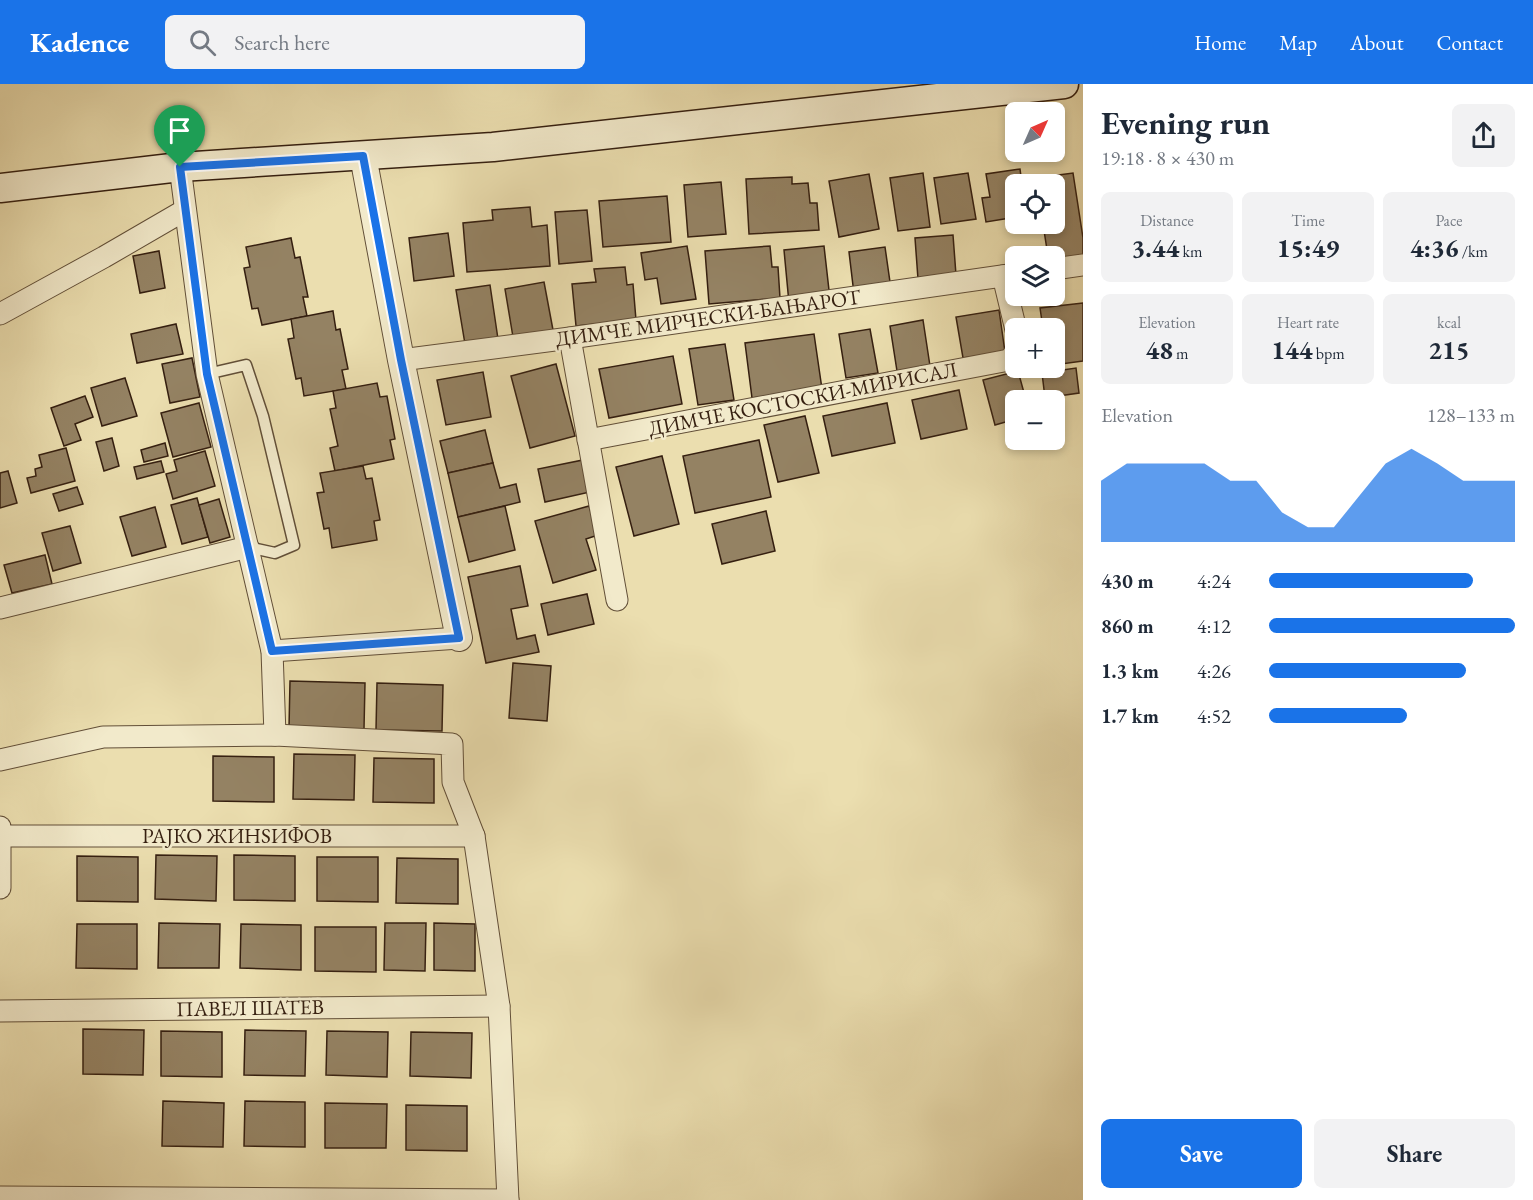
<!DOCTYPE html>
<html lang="en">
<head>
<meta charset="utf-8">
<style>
	body { margin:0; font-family:"EB Garamond",serif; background:#f2f2f3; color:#1f2937; height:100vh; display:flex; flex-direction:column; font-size:22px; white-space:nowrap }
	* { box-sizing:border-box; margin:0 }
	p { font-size:20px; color:#747a83 }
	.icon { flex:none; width:33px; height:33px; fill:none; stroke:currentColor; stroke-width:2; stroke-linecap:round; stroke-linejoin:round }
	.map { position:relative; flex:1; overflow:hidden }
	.panel { display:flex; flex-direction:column; background:#fff; width:450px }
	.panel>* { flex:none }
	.needle { width:39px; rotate:45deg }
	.tools { position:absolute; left:1005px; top:18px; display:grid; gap:12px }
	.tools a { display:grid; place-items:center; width:60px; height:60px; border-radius:9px; background:#fff; box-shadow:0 3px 9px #0003; font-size:30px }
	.pin { position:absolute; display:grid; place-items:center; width:51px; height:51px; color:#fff; margin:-62px -26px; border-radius:50% 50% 50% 0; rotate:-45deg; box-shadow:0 0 6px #0007 }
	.pin .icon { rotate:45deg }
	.round { display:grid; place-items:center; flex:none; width:63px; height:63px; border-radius:9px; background:#f2f2f3 }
	.summary { display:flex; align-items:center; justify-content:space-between; height:102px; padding:0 18px }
	h1 { font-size:33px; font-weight:700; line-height:45px }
	.stats { display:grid; grid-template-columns:repeat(3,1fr); gap:9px; height:102px; padding:6px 18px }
	.stats div { display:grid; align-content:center; border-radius:9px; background:#f2f2f3; text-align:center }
	.stats b { font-size:26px; font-weight:700 }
	.stats small { font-size:16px; font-weight:400 }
	.stats p { font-size:16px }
	.chart { height:168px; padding:12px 18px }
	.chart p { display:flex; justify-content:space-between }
	.chart svg { width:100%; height:108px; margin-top:6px; fill:#1a73e8; opacity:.7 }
	.cta { display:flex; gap:12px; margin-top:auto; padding:12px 18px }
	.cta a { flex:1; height:69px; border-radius:9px; background:#1a73e8; color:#fff; font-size:24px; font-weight:700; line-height:69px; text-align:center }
	.cta a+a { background:#f2f2f3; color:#1f2937 }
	ul { padding:0 18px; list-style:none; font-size:20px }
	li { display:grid; grid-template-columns:96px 72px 1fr; align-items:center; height:45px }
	li i { height:15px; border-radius:8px; background:#1a73e8 }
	header { display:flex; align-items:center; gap:36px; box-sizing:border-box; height:84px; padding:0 30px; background:#1a73e8; color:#fff }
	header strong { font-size:28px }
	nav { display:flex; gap:33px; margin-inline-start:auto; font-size:21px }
	.search { width:420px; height:54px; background:#f2f2f3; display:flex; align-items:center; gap:15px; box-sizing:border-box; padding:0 21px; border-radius:9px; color:#747a83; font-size:22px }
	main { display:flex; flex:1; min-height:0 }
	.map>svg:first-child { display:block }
</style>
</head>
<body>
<header>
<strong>Kadence</strong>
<div class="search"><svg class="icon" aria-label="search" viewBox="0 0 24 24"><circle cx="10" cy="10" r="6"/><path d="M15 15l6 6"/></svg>Search here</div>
<nav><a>Home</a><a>Map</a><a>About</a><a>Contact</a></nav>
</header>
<main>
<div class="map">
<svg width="1083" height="1116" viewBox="0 0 1083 1116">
	<rect width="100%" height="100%" fill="#ebdeaf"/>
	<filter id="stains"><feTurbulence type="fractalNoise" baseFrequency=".00333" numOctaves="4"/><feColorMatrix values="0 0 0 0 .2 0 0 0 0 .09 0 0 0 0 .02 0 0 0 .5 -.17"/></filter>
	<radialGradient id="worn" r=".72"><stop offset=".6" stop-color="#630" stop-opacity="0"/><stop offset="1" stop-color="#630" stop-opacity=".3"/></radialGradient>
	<g fill="#948263" stroke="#351f10" stroke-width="1.5">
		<path d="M1020,85L1022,100H1016V133L986,138L982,114L990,113L986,90Z"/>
		<path d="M923,89L930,143L898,147L890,94Z"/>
		<path d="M968,89L976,135L941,140L934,94Z"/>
		<path d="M1073,89L1083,154V173L1054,177V172H1048L1043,140H1054V100H1037L1036,94Z"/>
		<path d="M869,90L879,145L839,153L829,97Z"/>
		<path d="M792,93V100L808,99L810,119H817L819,146L749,150L746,95Z"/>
		<path d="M721,98L726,150L688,153L684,101Z"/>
		<path d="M667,112L671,158L603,163L599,117Z"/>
		<path d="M530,123L532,143L547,141L550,182L467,188L463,139L493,136L492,126Z"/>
		<path d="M587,126L592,177L559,180L555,128Z"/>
		<path d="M448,149L454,192L414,197L409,154Z"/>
		<path d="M953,151L956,191L918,195L915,154Z"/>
		<path d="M291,154L295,174L300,173L308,213H303L307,232L262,241L258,224L252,225L244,184L250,183L246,163Z"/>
		<path d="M687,162L696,215L661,220L657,194L645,196L641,169Z"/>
		<path d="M770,162L772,183H778L780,214L709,220L705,167Z"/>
		<path d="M824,162L830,215L789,219L784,166Z"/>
		<path d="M885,163L891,205L854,210L849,168Z"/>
		<path d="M159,167L165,204L140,209L133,172Z"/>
		<path d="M625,183L627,201L633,200L636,236L576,242L572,200L596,198L594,185Z"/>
		<path d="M544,198L553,246L513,253L505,205Z"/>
		<path d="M490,201L498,255L465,260L456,206Z"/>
		<path d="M1083,219V277L1054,281V244H1043L1040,224Z"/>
		<path d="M999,226L1005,268L963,274L956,233Z"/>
		<path d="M333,227L336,246L340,245L348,285L342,286L346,305L304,312L301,294L296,295L288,255L294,254L291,235Z"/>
		<path d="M923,236L930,282L897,287L890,242Z"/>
		<path d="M176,240L183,270L137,279L131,250Z"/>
		<path d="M870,245L878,289L846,294L839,250Z"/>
		<path d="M814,250L822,305L752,314L745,259Z"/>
		<path d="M725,260L734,316L698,321L689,265Z"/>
		<path d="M673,272L682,320L609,334L599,285Z"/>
		<path d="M192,274L200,313L170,319L162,280Z"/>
		<path d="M556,280L575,352L530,364L511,292Z"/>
		<path d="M1076,284L1079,309L1045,314L1042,289Z"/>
		<path d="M1018,287L1026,316H1016V335L995,341L983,296Z"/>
		<path d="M483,288L491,333L446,341L437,296Z"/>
		<path d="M125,294L137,332L102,342L91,304Z"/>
		<path d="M377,299L380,313L387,312L395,355L390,356L394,375L335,387L330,364L338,362L330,325L336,324L333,307Z"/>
		<path d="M959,306L967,345L921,355L912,316Z"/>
		<path d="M85,312L93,333L75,340L81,356L64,362L51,324Z"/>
		<path d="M199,319L211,363L173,373L161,329Z"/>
		<path d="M887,319L895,359L832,372L823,332Z"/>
		<path d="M805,332L819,389L778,398L764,341Z"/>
		<path d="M485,346L493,379L448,389L440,357Z"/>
		<path d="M112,354L119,382L104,387L96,358Z"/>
		<path d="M759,356L771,413L695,429L683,372Z"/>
		<path d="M165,359L168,372L144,378L141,366Z"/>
		<path d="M66,364L75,397L31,409L27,394L36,392L35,385L42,383L39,371Z"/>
		<path d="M205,367L215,402L173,415L166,390L177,387L174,376Z"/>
		<path d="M662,372L679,440L634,452L616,383Z"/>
		<path d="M583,376L590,408L545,418L538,385Z"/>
		<path d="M161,377L164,388L137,395L134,383Z"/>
		<path d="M493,379L500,404L516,400L520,418L458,433L448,389Z"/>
		<path d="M363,382L366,395L372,394L380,436L374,437L377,456L332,464L329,444L324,445L317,409L324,408L320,389Z"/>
		<path d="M8,387L17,419L0,424V389Z"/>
		<path d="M77,403L83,420L59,427L53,410Z"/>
		<path d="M197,414L208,453L182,460L171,421Z"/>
		<path d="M219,415L230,453L210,459L199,421Z"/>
		<path d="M505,422L515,466L469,478L458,433Z"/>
		<path d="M589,422L598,451L586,455L596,486L553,499L535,437Z"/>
		<path d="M155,423L166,463L132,472L120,433Z"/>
		<path d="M766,427L775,467L722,480L712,440Z"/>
		<path d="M70,442L81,479L53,487L42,449Z"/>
		<path d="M45,471L52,500L12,509L4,481Z"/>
		<path d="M520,482L528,522L511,525L517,555L535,551L539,568L486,579L468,493Z"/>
		<path d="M587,510L594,540L548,551L541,520Z"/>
		<path d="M513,579L551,582L547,637L509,634Z"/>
		<path d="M290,597L365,599L364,645L289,644Z"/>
		<path d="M377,599L443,601L442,647L376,646Z"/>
		<path d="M294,670L355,671L354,716L293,715Z"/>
		<path d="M213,672L274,673V718L213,717Z"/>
		<path d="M374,674L434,675V719L373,718Z"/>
		<path d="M156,771L217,772L216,817L155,815Z"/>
		<path d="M234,771L295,772V817L234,816Z"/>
		<path d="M77,772L138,773V818L77,817Z"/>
		<path d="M317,773H378V818L317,817Z"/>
		<path d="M397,774L458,775V820L396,819Z"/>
		<path d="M159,839L220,840L219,884H158Z"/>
		<path d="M385,839H426L425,887L384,886Z"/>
		<path d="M434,839L475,840V887L434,886Z"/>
		<path d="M77,840H137V885L76,884Z"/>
		<path d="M241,840L301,841V886L240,884Z"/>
		<path d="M315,843H376V888L315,887Z"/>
		<path d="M83,945L144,946L143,991L83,990Z"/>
		<path d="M245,946L306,947L305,992L244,991Z"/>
		<path d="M161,947L222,948V993L161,992Z"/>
		<path d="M327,947L388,948L387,993L326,991Z"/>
		<path d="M411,948L472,949L471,994L410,992Z"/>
		<path d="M163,1017L224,1019L223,1063L162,1062Z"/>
		<path d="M245,1017L305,1018V1063L244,1062Z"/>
		<path d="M325,1019L387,1020L386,1064H325Z"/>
		<path d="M406,1021L467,1022V1067L406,1066Z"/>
	</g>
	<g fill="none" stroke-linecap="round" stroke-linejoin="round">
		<defs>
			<path id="service" d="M207,290L246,281L263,332L294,461L275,469L248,463"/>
			<g id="minor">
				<path d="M180,83L207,290L272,567L275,651"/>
				<path d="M1054,185L1083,181"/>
				<path d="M1003,192L1016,246"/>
				<path d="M0,230L104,173L185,126"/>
				<path d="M570,254L617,516"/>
				<path d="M401,276L570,254L1016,190"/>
				<path d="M588,356L1009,276L1016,268"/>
				<path d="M0,524L248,463"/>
				<path d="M272,567L459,554"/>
				<path d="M0,676L103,653L275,651L452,660L453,698L474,752L499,922L508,1116"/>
				<path d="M0,743V804"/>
				<path d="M1,752H474"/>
				<path d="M0,927L499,922"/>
				<path d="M0,1113L508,1116"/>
			</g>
			<path id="tertiary" d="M363,72L401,276L459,554"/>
			<path id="secondary" d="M0,104L180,83L493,63L1064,0"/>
		</defs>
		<use href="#service" stroke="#624f38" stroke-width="13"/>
		<use href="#minor" stroke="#624f38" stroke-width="23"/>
		<use href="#tertiary" stroke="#624f38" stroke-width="28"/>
		<use href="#secondary" stroke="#351f10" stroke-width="31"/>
		<use href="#service" stroke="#f2eacb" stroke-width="10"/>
		<use href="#minor" stroke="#f2eacb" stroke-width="21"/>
		<use href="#tertiary" stroke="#f2eacb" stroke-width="26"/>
		<use href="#secondary" stroke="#f2eacb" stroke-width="28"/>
	</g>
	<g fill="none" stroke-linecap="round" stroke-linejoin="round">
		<defs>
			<path id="route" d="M363,72L401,276L459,554L272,567L207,290L180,83Z"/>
		</defs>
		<use href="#route" stroke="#fff" stroke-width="12"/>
		<use href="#route" stroke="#1a73e8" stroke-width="8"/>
	</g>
	<g text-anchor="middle" stroke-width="5" stroke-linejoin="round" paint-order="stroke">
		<g font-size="21" fill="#351f10" stroke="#f2eacb">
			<text transform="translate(708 234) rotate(-8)" y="7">ДИМЧЕ МИРЧЕСКИ-БАЊАРОТ</text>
			<text transform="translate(803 315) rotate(-11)" y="7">ДИМЧЕ КОСТОСКИ-МИРИСАЛ</text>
			<text x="237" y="759">РАЈКО ЖИНЅИФОВ</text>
			<text transform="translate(250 924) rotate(-1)" y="7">ПАВЕЛ ШАТЕВ</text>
		</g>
	</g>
	<rect width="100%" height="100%" filter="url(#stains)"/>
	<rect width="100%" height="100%" fill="url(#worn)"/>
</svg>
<div class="tools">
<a><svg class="needle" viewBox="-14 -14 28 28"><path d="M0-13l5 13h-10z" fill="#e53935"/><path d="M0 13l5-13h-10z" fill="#747a83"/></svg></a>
<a><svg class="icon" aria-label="locate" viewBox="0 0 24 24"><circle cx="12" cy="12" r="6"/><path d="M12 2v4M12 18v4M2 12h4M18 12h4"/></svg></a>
<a><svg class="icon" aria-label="layers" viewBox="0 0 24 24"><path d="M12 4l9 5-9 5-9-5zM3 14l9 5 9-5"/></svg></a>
<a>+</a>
<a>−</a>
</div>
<div class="pin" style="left:180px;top:83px;background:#1e9e55"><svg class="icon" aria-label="arrive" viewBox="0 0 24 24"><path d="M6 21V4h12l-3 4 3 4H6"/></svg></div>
</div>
<section class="panel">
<div class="summary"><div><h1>Evening run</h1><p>19:18 · 8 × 430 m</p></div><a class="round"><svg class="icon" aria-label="share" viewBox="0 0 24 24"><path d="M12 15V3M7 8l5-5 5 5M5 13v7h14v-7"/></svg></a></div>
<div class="stats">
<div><p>Distance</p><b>3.44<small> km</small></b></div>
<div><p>Time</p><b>15:49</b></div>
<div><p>Pace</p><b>4:36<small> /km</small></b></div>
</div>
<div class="stats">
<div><p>Elevation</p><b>48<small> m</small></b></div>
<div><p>Heart rate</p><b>144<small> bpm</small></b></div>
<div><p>kcal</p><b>215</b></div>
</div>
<div class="chart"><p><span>Elevation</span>128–133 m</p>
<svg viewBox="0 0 160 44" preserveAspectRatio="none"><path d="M0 44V19L10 12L20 12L30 12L40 12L50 19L60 19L70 32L80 38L90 38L100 25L110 12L120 6L130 12L140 19L150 19L160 19V44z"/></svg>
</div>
<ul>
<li><b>430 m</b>4:24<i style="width:83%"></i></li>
<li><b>860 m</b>4:12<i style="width:100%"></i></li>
<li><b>1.3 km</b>4:26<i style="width:80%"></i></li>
<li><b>1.7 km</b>4:52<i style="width:56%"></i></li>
</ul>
<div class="cta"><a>Save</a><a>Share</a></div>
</section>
</main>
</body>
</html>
